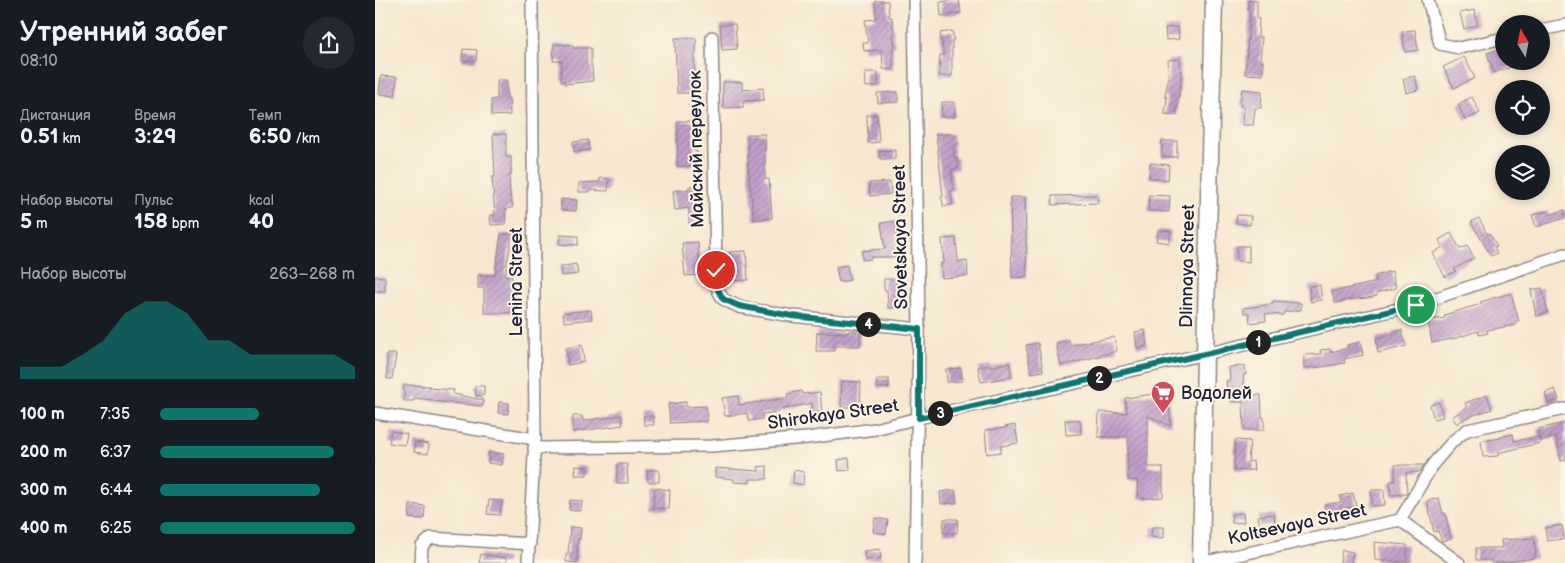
<!DOCTYPE html>
<html lang="ru">
<head>
<meta charset="utf-8">
<style>
	body { margin:0; font-family:"Balsamiq Sans",sans-serif; background:#242831; color:#f1f3f6; height:100vh; display:flex; flex-direction:column; font-size:19px; white-space:nowrap }
	* { box-sizing:border-box; margin:0 }
	p { font-size:16px; color:#9ea1a6 }
	.icon { flex:none; width:28px; height:28px; fill:none; stroke:currentColor; stroke-width:2; stroke-linecap:round; stroke-linejoin:round }
	.map { position:relative; flex:1; overflow:hidden }
	.details { display:flex; flex-direction:column; background:#171b24; width:375px }
	.details>* { flex:none }
	.needle { width:32px; rotate:350deg }
	.tools { position:absolute; left:1120px; top:15px; display:grid; gap:10px }
	.tools a { display:grid; place-items:center; width:55px; height:55px; border-radius:50%; background:#171b24; box-shadow:0 2px 8px #0003; font-size:25px }
	.pin { position:absolute; display:grid; place-items:center; width:42px; height:42px; color:#fff; margin:-21px; border:2px solid #fff; border-radius:50%; box-shadow:0 1px 5px #0007 }
	.km { position:absolute; width:25px; height:25px; margin:-12px; border-radius:50%; background:#222; color:#fff; font-size:14px; line-height:25px; text-align:center }
	.round { display:grid; place-items:center; flex:none; width:52px; height:52px; border-radius:26px; background:#242831 }
	.summary { display:flex; align-items:center; justify-content:space-between; height:85px; padding:0 20px }
	h1 { font-size:28px; font-weight:700; line-height:38px }
	.figures { display:grid; grid-template-columns:repeat(3,1fr); gap:8px; height:85px; padding:5px 20px }
	.figures div { display:grid; align-content:center }
	.figures b { font-size:21px; font-weight:700 }
	.figures small { font-size:14px; font-weight:400 }
	.figures p { font-size:14px }
	.chart { height:140px; padding:10px 20px }
	.chart p { display:flex; justify-content:space-between }
	.chart svg { width:100%; height:90px; margin-top:5px; fill:#0f766e; opacity:.7 }
	ul { padding:0 20px; list-style:none; font-size:16px }
	li { display:grid; grid-template-columns:80px 60px 1fr; align-items:center; height:38px }
	li i { height:12px; border-radius:6px; background:#0f766e }
	main { display:flex; flex:1; min-height:0 }
	.map>svg:first-child { display:block }
</style>
</head>
<body>
<main>
<section class="details">
<div class="summary"><div><h1>Утренний забег</h1><p>08:10</p></div><a class="round"><svg class="icon" aria-label="share" viewBox="0 0 24 24"><path d="M12 15V3M7 8l5-5 5 5M5 13v7h14v-7"/></svg></a></div>
<div class="figures">
<div><p>Дистанция</p><b>0.51<small> km</small></b></div>
<div><p>Время</p><b>3:29</b></div>
<div><p>Темп</p><b>6:50<small> /km</small></b></div>
</div>
<div class="figures">
<div><p>Набор высоты</p><b>5<small> m</small></b></div>
<div><p>Пульс</p><b>158<small> bpm</small></b></div>
<div><p>kcal</p><b>40</b></div>
</div>
<div class="chart"><p><span>Набор высоты</span>263–268 m</p>
<svg viewBox="0 0 160 44" preserveAspectRatio="none"><path d="M0 44V38L10 38L20 38L30 32L40 25L50 12L60 6L70 6L80 12L90 25L100 25L110 32L120 32L130 32L140 32L150 32L160 38V44z"/></svg>
</div>
<ul>
<li><b>100 m</b>7:35<i style="width:51%"></i></li>
<li><b>200 m</b>6:37<i style="width:89%"></i></li>
<li><b>300 m</b>6:44<i style="width:82%"></i></li>
<li><b>400 m</b>6:25<i style="width:100%"></i></li>
</ul>
</section>
<div class="map">
<svg width="1190" height="563" viewBox="0 0 1190 563">
	<defs>
		<pattern id="building-hatch" width="6" height="6" patternUnits="userSpaceOnUse" patternTransform="scale(1.25)"><rect width="6" height="6" fill="#c2a0cb"/><path d="M-1 1l2-2M0 6l6-6M5 7l2-2" fill="none" stroke="#9d82a6"/></pattern>
	</defs>
	<rect width="100%" height="100%" fill="#fcf5e5"/>
	<filter id="ink" filterUnits="userSpaceOnUse"><feTurbulence type="fractalNoise" baseFrequency=".02" numOctaves="2"/><feDisplacementMap in="SourceGraphic" scale="10" xChannelSelector="R" yChannelSelector="G"/><feConvolveMatrix kernelMatrix="1 2 1 2 8 2 1 2 1" color-interpolation-filters="sRGB"/></filter>
	<filter id="wash" filterUnits="userSpaceOnUse"><feTurbulence type="fractalNoise" baseFrequency=".0096" numOctaves="4" result="noise"/><feDisplacementMap in="SourceGraphic" scale="20" xChannelSelector="R" yChannelSelector="G"/><feGaussianBlur stdDeviation="1.12" result="paint"/><feColorMatrix in="noise" values="0 0 0 0 0 0 0 0 0 0 0 0 0 0 0 0 0 1.4 0 .05"/><feComposite in="paint" operator="in"/></filter>
	<g filter="url(#wash)">
		<rect width="100%" height="100%" fill="#f7e7ce"/>
		<g id="blocks">
			<g fill="url(#building-hatch)">
				<path d="M579,0H584L586,13L566,16L565,2Z"/>
				<path d="M873,0H882V19H884L883,37H887L885,61H888V75L870,74L875,11H873Z"/>
				<path d="M500,1H513L514,17H517L519,35H518L520,46L518,47V70L508,69L507,50L489,51L488,43H493L490,20L501,19Z"/>
				<path d="M1099,10L1103,25L1089,29L1085,13Z"/>
				<path d="M360,24L362,49L347,50L345,25Z"/>
				<path d="M803,27L804,39L791,40L790,28Z"/>
				<path d="M1040,30L1043,50L1030,52L1027,31Z"/>
				<path d="M577,31L579,40H577V76H564L565,55H569L565,33Z"/>
				<path d="M300,38H321V54H319L320,93H302Z"/>
				<path d="M179,44L198,45V48H216V66H217L218,81L190,84V81H186L187,61H178Z"/>
				<path d="M1129,47V61L1148,62L1119,73L1112,53Z"/>
				<path d="M88,49L102,50L101,61H87Z"/>
				<path d="M1089,57L1100,78L1079,88L1068,67Z"/>
				<path d="M805,59L806,81L801,115L790,114L792,97H790L794,74L793,60Z"/>
				<path d="M490,72H503V86L491,87Z"/>
				<path d="M6,76L22,77L20,96L4,94Z"/>
				<path d="M1040,76L1043,90L1031,93L1028,79Z"/>
				<path d="M122,80H132V99H134L135,115L116,116V100L122,99Z"/>
				<path d="M348,82H367V90L388,88L389,100L368,101V107L348,108Z"/>
				<path d="M867,89L887,91L886,108H880L878,125H868L869,107L865,106Z"/>
				<path d="M523,92V102L503,103L502,93Z"/>
				<path d="M1097,97L1105,113L1090,120L1083,104Z"/>
				<path d="M567,102H580V117H566Z"/>
				<path d="M492,115H502L504,142L493,143Z"/>
				<path d="M303,121H319V151H322V166H302Z"/>
				<path d="M118,134H131V157H136V176H134L135,196L138,207L130,210L131,224L116,225L115,216L120,215L117,177H120Z"/>
				<path d="M373,134H390V179H394L397,218L379,220L373,165Z"/>
				<path d="M561,134H578L579,158L582,157L583,169H576L579,190L575,191L578,204L569,207L566,196H568Z"/>
				<path d="M213,140L214,150L199,152L198,142Z"/>
				<rect x="787" y="141" width="15" height="16"/>
				<path d="M520,150V159H505L504,151Z"/>
				<path d="M775,163L794,165L793,180L774,178Z"/>
				<path d="M225,178L234,179L233,191L215,190V192H204V183L225,182Z"/>
				<path d="M515,182L516,194L495,196L494,183Z"/>
				<path d="M314,186H320L324,224H314V208L300,210L298,191L314,189Z"/>
				<path d="M722,195L723,203L677,205V196Z"/>
				<path d="M774,195L795,196L794,212L773,211Z"/>
				<path d="M635,197H650L652,277L637,278Z"/>
				<path d="M186,199L202,200L201,211L186,210Z"/>
				<path d="M1190,210V218L1161,227L1157,215L1173,211L1174,215Z"/>
				<path d="M862,215L876,216L875,225L861,223Z"/>
				<path d="M1104,218L1112,234L1114,233L1122,246L1119,247L1122,253L1116,256L1096,222Z"/>
				<path d="M520,221L521,231V257H496V259L487,260V251L510,249L506,223Z"/>
				<path d="M783,230L796,231L794,243L781,241Z"/>
				<path d="M1076,233L1085,249L1092,246L1099,258L1079,269L1081,271L1070,277L1058,253L1068,247L1064,240Z"/>
				<path d="M126,234H137L130,276H137L136,313H109V288H103V275H120Z"/>
				<path d="M185,235L203,236V245L184,244Z"/>
				<path d="M581,238L583,262L592,261L593,276L567,278L566,263H569L567,239Z"/>
				<path d="M323,242L325,275L310,276L307,243Z"/>
				<path d="M862,246H874V262L862,261Z"/>
				<path d="M371,251L373,280L356,281L354,252Z"/>
				<path d="M201,264L203,274L186,276L185,267Z"/>
				<path d="M472,265L475,280L464,282L461,267Z"/>
				<path d="M1017,271L1021,288L1001,293L1002,296L992,298L971,300V301L960,303L957,292L1002,282L1000,276Z"/>
				<path d="M0,276L10,277V291H0Z"/>
				<path d="M509,279H523L522,308H513L512,290H509Z"/>
				<path d="M945,285L947,300L936,302L934,286Z"/>
				<path d="M1167,288L1173,313L1161,316L1156,290Z"/>
				<path d="M1136,293L1144,321H1139L1141,325L1112,330L1113,333L1104,335L1103,331L1081,338L1057,343L1053,320L1070,318L1069,315L1106,304L1105,302Z"/>
				<path d="M898,301L926,303V310L909,312L908,315L890,314L891,321L875,323L874,313H869V308L898,304Z"/>
				<path d="M216,310L217,319L189,322L188,313Z"/>
				<path d="M770,330L772,346L762,348L760,332Z"/>
				<path d="M1027,330L1031,346L1003,353L1001,338L1019,334L1018,332Z"/>
				<path d="M473,331H485V346H459V351H441L442,332L473,333Z"/>
				<path d="M739,337L742,351L686,366L681,343L694,340L696,345Z"/>
				<path d="M985,342L988,355L969,359L970,363L946,367L929,368V355L946,354L945,350L955,349L956,352L973,348L972,345Z"/>
				<path d="M663,343L668,371L656,373L651,345Z"/>
				<path d="M207,345L209,362L193,365L191,348Z"/>
				<path d="M12,354H21L17,379H12Z"/>
				<path d="M634,362L637,377L606,382L603,367L615,365L616,367Z"/>
				<path d="M870,366L871,375H868L870,395H886L887,417H889V430H869L868,402H856V389H852L851,381L855,380L854,367Z"/>
				<path d="M586,368L587,381L572,382L571,369Z"/>
				<rect x="502" y="379" width="12" height="9"/>
				<path d="M467,381L486,382L485,407H466Z"/>
				<path d="M29,385L55,386L54,388L79,390L78,394L108,400V406L58,401V400L39,398V401H29Z"/>
				<path d="M100,386H109V395L101,396Z"/>
				<path d="M1180,389L1184,400L1174,404L1170,393Z"/>
				<path d="M426,391L427,394L445,392L447,412L438,413L437,403L404,410V412L387,414V419L374,421L372,413L350,416L347,398L363,396L364,405L413,398L412,394Z"/>
				<path d="M793,392L796,426L773,416V467H788V497L764,499L762,480H753V437H723L724,412L752,413L750,398Z"/>
				<path d="M1112,395L1117,409L1090,418L1082,424L1077,417L1092,407L1090,403Z"/>
				<path d="M124,402L134,403L133,414L123,413Z"/>
				<path d="M311,402V407L331,406L332,421L295,423L293,404Z"/>
				<path d="M1064,402L1068,417L1059,419L1055,405Z"/>
				<path d="M246,415L248,425L198,432V416H207L208,421L226,418V419Z"/>
				<path d="M268,416H278L279,425H269Z"/>
				<path d="M690,420H705L706,434L691,435Z"/>
				<path d="M1190,423V460L1186,461L1181,437L1165,441L1163,429Z"/>
				<path d="M640,425L643,443L626,446V452L612,454L610,430L631,428L630,427Z"/>
				<path d="M16,431L32,434L30,445L14,443Z"/>
				<path d="M1138,434L1139,441L1164,437L1165,443L1123,453V456L1108,457L1106,441L1126,438L1125,437Z"/>
				<path d="M860,440L875,441L873,462L878,461L879,470L859,471Z"/>
				<path d="M40,442L54,444L53,454L39,452Z"/>
				<path d="M114,452L129,454L127,465L113,463Z"/>
				<path d="M474,458L475,470L464,471L463,460Z"/>
				<path d="M242,464H252L253,483H242Z"/>
				<path d="M1020,465H1049L1044,472L1031,473L1032,494L1016,495L1015,481H1020Z"/>
				<path d="M201,466L212,467V475H200Z"/>
				<path d="M392,466V479H375V483L359,482V479L340,477V468L384,471L383,467Z"/>
				<path d="M272,470H284V482H273Z"/>
				<path d="M419,470L429,472L428,485L418,483Z"/>
				<path d="M280,488L295,490L294,509L278,508Z"/>
				<path d="M580,490L582,503L566,504L565,492Z"/>
				<path d="M996,490H1009L1010,505L997,506Z"/>
				<path d="M978,493L981,506L961,511L962,514L951,516L949,505L966,502L965,496Z"/>
				<path d="M1064,498L1068,514L1070,513L1076,539L1067,541L1063,531L1059,532L1052,501Z"/>
				<path d="M114,500L127,501L125,515L112,514Z"/>
				<path d="M195,500L207,501L206,511L194,510Z"/>
				<path d="M35,504L50,506L49,519L34,518Z"/>
				<path d="M868,513L869,522L857,523L856,514Z"/>
				<path d="M899,514L900,524L885,526L883,516Z"/>
				<path d="M500,518L513,520L511,534L498,532Z"/>
				<path d="M569,519H583L582,533H568Z"/>
				<path d="M1187,525L1189,539L1172,541L1170,528Z"/>
				<path d="M195,527L206,528L205,539H203L202,563L191,562V554H193Z"/>
				<path d="M777,527H789V538L776,537Z"/>
				<path d="M1159,538L1161,558L1124,563H1116V560H1101V548H1127L1126,540Z"/>
				<path d="M999,542L1032,545V562L1000,560Z"/>
				<path d="M505,549L506,558L490,560L489,551Z"/>
				<path d="M967,550L978,552L976,563H965Z"/>
				<path d="M106,554L131,558V563H104Z"/>
			</g>
		</g>
	</g>
	<g filter="url(#ink)">
		<use href="#blocks" fill-opacity="0" stroke="#8c8484" stroke-width="1"/>
		<g fill="none" stroke-linecap="round" stroke-linejoin="round">
			<defs>
				<g id="street">
					<path d="M539,0L544,329L540,563"/>
					<path d="M1053,0L1065,44L1084,48L1129,38"/>
					<path d="M1166,30L1190,25"/>
					<path d="M337,37L341,270L343,290L348,299L364,307L417,316L544,329"/>
					<path d="M0,413L160,439"/>
					<path d="M159,448L337,446L432,438L500,429L543,418L830,354L1041,305L1190,254"/>
					<path d="M1025,520L1084,563"/>
					<path d="M46,563L47,546L56,538L155,544"/>
					<path d="M153,563L160,439L157,0"/>
					<path d="M826,563L1025,520L1058,464L1078,441L1092,430L1190,409"/>
				</g>
				<path id="secondary" d="M826,563L830,354L839,0"/>
			</defs>
			<use href="#street" stroke="#8c8484" stroke-width="14"/>
			<use href="#secondary" stroke="#8c8484" stroke-width="19"/>
			<use href="#street" stroke="#fff" stroke-width="11"/>
			<use href="#secondary" stroke="#fff" stroke-width="16"/>
		</g>
	</g>
	<g fill="none" stroke-linecap="round" stroke-linejoin="round" filter="url(#ink)">
		<defs>
			<path id="route" d="M341,270L343,290L348,299L364,306L417,316L544,329V418L830,354L1041,305"/>
		</defs>
		<use href="#route" stroke="#fff" stroke-width="10"/>
		<use href="#route" stroke="#0f766e" stroke-width="6"/>
	</g>
	<defs>
		<symbol id="supermarket-pin" viewBox="-11 -11 22 30"><path d="M0 17L-7.5 6A9.5 9.5 0 1 1 7.5 6Z" fill="#d1495b" stroke="#fcf5e5"/><path d="M-6-5.5h2.5l.6 2H6L4.5 2H-2.5L-4.4-4H-6ZM-1.5 3.2a1.3 1.3 0 1 0 .1 0ZM3 3.2a1.3 1.3 0 1 0 .1 0Z" fill="#fff"/></symbol>
	</defs>
	<g fill-rule="evenodd">
		<use href="#supermarket-pin" x="774" y="379" width="28" height="38"/>
	</g>
	<g text-anchor="middle" stroke-width="4" stroke-linejoin="round" paint-order="stroke">
		<g font-size="18" fill="#22223b" stroke="#fcf5e5">
			<text transform="translate(321 149) rotate(-91)" y="6">Майский переулок</text>
			<text transform="translate(525 237) rotate(-91)" y="6">Sovetskaya Street</text>
			<text transform="translate(812 266) rotate(-89)" y="6">Dlinnaya Street</text>
			<text transform="translate(141 282) rotate(-90)" y="6">Lenina Street</text>
			<text transform="translate(458 414) rotate(-8)" y="6">Shirokaya Street</text>
			<text transform="translate(922 524) rotate(-12)" y="6">Koltsevaya Street</text>
		</g>
		<g font-size="18" fill="#22223b" stroke="#fcf5e5" text-anchor="start">
			<text x="806" y="399">Водолей</text>
		</g>
	</g>
</svg>
<div class="tools">
<a><svg class="needle" viewBox="-14 -14 28 28"><path d="M0-13l5 13h-10z" fill="#e53935"/><path d="M0 13l5-13h-10z" fill="#9ea1a6"/></svg></a>
<a><svg class="icon" aria-label="locate" viewBox="0 0 24 24"><circle cx="12" cy="12" r="6"/><path d="M12 2v4M12 18v4M2 12h4M18 12h4"/></svg></a>
<a><svg class="icon" aria-label="layers" viewBox="0 0 24 24"><path d="M12 4l9 5-9 5-9-5zM3 14l9 5 9-5"/></svg></a>
</div>
<div class="pin" style="left:1041px;top:305px;background:#1e9e55"><svg class="icon" aria-label="arrive" viewBox="0 0 24 24"><path d="M6 21V4h12l-3 4 3 4H6"/></svg></div>
<div class="pin" style="left:341px;top:270px;background:#d93025"><svg class="icon" aria-label="check" viewBox="0 0 24 24"><path d="M5 12l5 5 9-10"/></svg></div>
<b class="km" style="left:883px;top:342px">1</b>
<b class="km" style="left:724px;top:378px">2</b>
<b class="km" style="left:565px;top:413px">3</b>
<b class="km" style="left:493px;top:324px">4</b>
</div>
</main>
</body>
</html>
